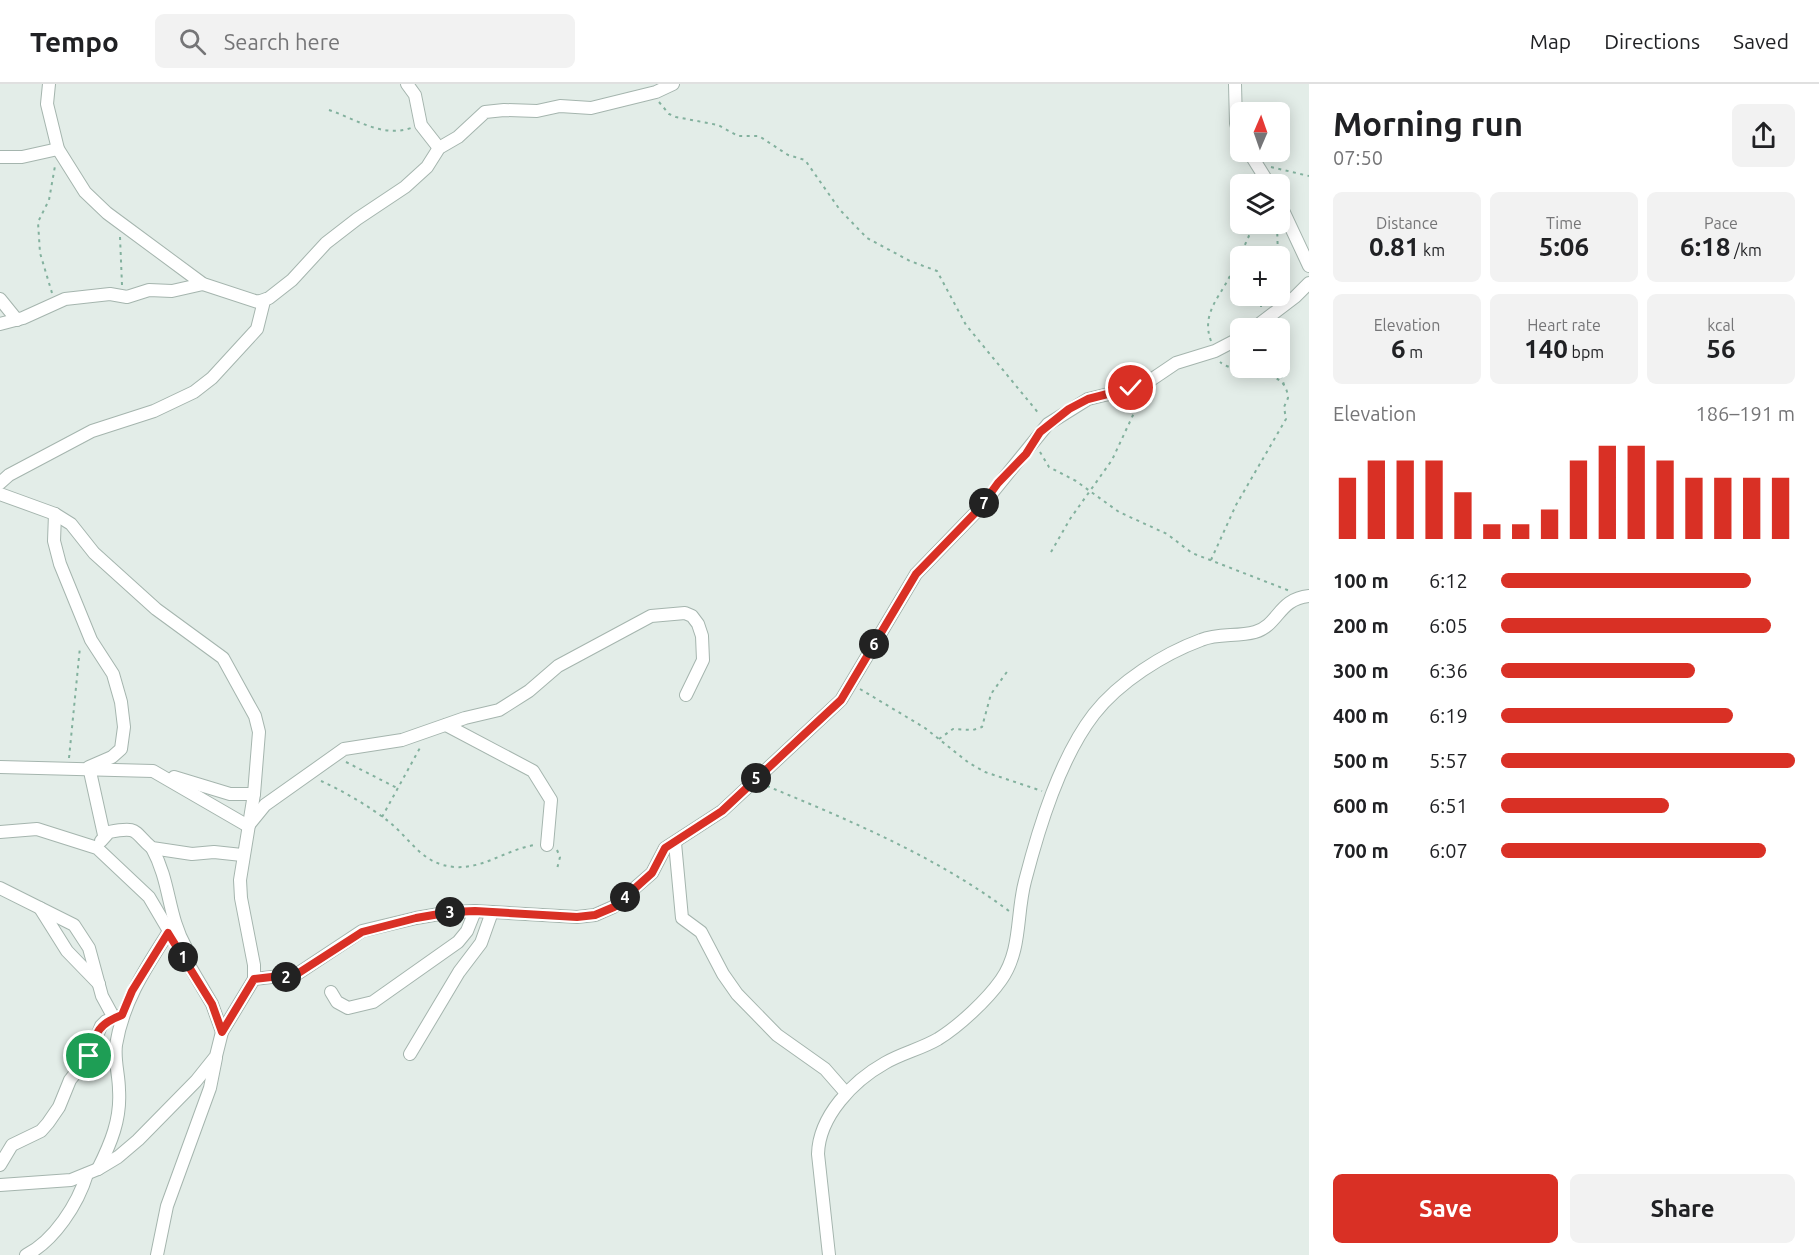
<!DOCTYPE html>
<html lang="en">
<head>
<meta charset="utf-8">
<style>
	body { margin:0; font-family:Ubuntu,sans-serif; background:#f2f2f2; color:#202124; height:100vh; display:flex; flex-direction:column; font-size:22px; white-space:nowrap }
	* { box-sizing:border-box; margin:0 }
	p { font-size:20px; color:#757577 }
	.icon { flex:none; width:33px; height:33px; fill:none; stroke:currentColor; stroke-width:2; stroke-linecap:round; stroke-linejoin:round }
	.map { position:relative; flex:1; overflow:hidden }
	.sheet { display:flex; flex-direction:column; background:#fff; width:510px }
	.sheet>* { flex:none }
	.needle { width:39px; rotate:2deg }
	.controls { position:absolute; left:1230px; top:18px; display:grid; gap:12px }
	.controls a { display:grid; place-items:center; width:60px; height:60px; border-radius:9px; background:#fff; box-shadow:0 3px 15px #0003; font-size:30px }
	.pin { position:absolute; display:grid; place-items:center; width:51px; height:51px; color:#fff; margin:-26px; border:3px solid #fff; border-radius:50%; box-shadow:0 2px 6px #0007 }
	.km { position:absolute; width:30px; height:30px; margin:-15px; border-radius:50%; background:#222; color:#fff; font-size:16px; line-height:30px; text-align:center }
	.round { display:grid; place-items:center; flex:none; width:63px; height:63px; border-radius:9px; background:#f2f2f2 }
	.summary { display:flex; align-items:center; justify-content:space-between; height:102px; padding:0 24px }
	h1 { font-size:33px; font-weight:700; line-height:45px }
	.stats { display:grid; grid-template-columns:repeat(3,1fr); gap:9px; height:102px; padding:6px 24px }
	.stats div { display:grid; align-content:center; border-radius:9px; background:#f2f2f2; text-align:center }
	.stats b { font-size:26px; font-weight:700 }
	.stats small { font-size:16px; font-weight:400 }
	.stats p { font-size:16px }
	.chart { height:168px; padding:12px 24px }
	.chart p { display:flex; justify-content:space-between }
	.chart svg { width:100%; height:108px; margin-top:6px; stroke:#d93025; stroke-width:6 }
	.primary-button { display:flex; gap:12px; margin-top:auto; padding:12px 24px }
	.primary-button a { flex:1; height:69px; border-radius:9px; background:#d93025; color:#fff; font-size:24px; font-weight:700; line-height:69px; text-align:center }
	.primary-button a+a { background:#f2f2f2; color:#202124 }
	ul { padding:0 24px; list-style:none; font-size:20px }
	li { display:grid; grid-template-columns:96px 72px 1fr; align-items:center; height:45px }
	li i { height:15px; border-radius:8px; background:#d93025 }
	header { display:flex; align-items:center; gap:36px; box-sizing:border-box; height:84px; padding:0 30px; background:#fff; border-bottom:2px solid #e0e0e0 }
	header strong { font-size:28px }
	nav { display:flex; gap:33px; margin-inline-start:auto; font-size:21px }
	.search { width:420px; height:54px; background:#f2f2f2; display:flex; align-items:center; gap:15px; box-sizing:border-box; padding:0 21px; border-radius:9px; color:#757577; font-size:22px }
	main { display:flex; flex:1; min-height:0 }
	.map>svg:first-child { display:block }
</style>
</head>
<body>
<header>
<strong>Tempo</strong>
<div class="search"><svg class="icon" aria-label="search" viewBox="0 0 24 24"><circle cx="10" cy="10" r="6"/><path d="M15 15l6 6"/></svg>Search here</div>
<nav><a>Map</a><a>Directions</a><a>Saved</a></nav>
</header>
<main>
<div class="map">
<svg width="1309" height="1171" viewBox="0 0 1309 1171">
	<rect width="100%" height="100%" fill="#e3ede8"/>
	<g fill="none" stroke-linecap="round" stroke-linejoin="round">
		<defs>
			<g id="minor">
				<path d="M49,0L47,20L58,65L85,108L107,129L203,200L258,218L269,214L292,196L326,159L357,135L405,103L427,83L439,64L458,53L485,28L504,26L537,27L560,22L591,24L656,8L673,0"/>
				<path d="M407,0L415,11L421,41L439,64"/>
				<path d="M1235,0L1236,39L1240,55"/>
				<path d="M1249,68L1269,100"/>
				<path d="M0,73H22L58,65"/>
				<path d="M1280,120L1309,182"/>
				<path d="M0,215L17,236"/>
				<path d="M0,240L23,234L65,215L110,210L127,213L149,206L172,207L203,200"/>
				<path d="M1254,244L1295,213L1309,199"/>
				<path d="M0,399L9,391L92,347L154,327L194,308L212,294L257,245L264,217"/>
				<path d="M0,410L55,430L71,440L94,469L156,525L223,574L255,632L259,648L254,710L240,796L241,814L254,881V895L222,948L216,972L196,997L138,1056L118,1073L98,1085L71,1096L0,1101"/>
				<path d="M55,430L54,457L60,480L91,556L113,590L121,618L124,643L121,665L112,673L89,683L104,751"/>
				<path d="M446,641L533,687L551,716L547,761"/>
				<path d="M0,683L153,687L248,742L265,721L344,665L402,656L465,634L499,626L529,607L558,582L651,532L685,529L692,532L698,540L702,552L703,576L686,611"/>
				<path d="M174,693L230,710H254"/>
				<path d="M0,748L37,745L97,764L149,813L212,920L222,948"/>
				<path d="M101,757L109,748C140,742 133,748 152,764L192,770L214,768L242,771"/>
				<path d="M675,759L682,834L701,848L723,890L737,910L777,951L825,985L846,1009"/>
				<path d="M152,764C171,799 167,830 186,864"/>
				<path d="M0,804L74,841L89,864L102,912L114,934"/>
				<path d="M40,824L67,867L99,900"/>
				<path d="M254,895L297,890L362,847L416,834L451,828L475,827L577,833L595,831L613,823L652,789L665,764L722,727L841,616L916,490L979,425L1048,340L1088,315L1142,302L1176,279L1215,267L1240,254"/>
				<path d="M331,908L337,918L348,924L373,918L458,858L467,847L475,827"/>
				<path d="M410,970L459,888L481,859L492,828"/>
				<path d="M0,1081L12,1061L41,1047L48,1039L59,1023L70,996L89,972L101,942L106,937L122,931"/>
				<path d="M98,1085C111,1059 121,1035 119,1006C119,991 114,976 116,961C123,918 145,885 168,849"/>
				<path d="M26,1171C54,1157 78,1120 87,1090"/>
				<path d="M157,1171L167,1122L210,1004L216,974"/>
				<path d="M829,1171L818,1070C819,1032 853,997 885,979C902,969 921,965 938,955C959,942 987,916 1001,896C1022,866 1016,831 1025,797C1039,743 1060,674 1094,630C1119,598 1163,570 1201,556C1218,549 1237,553 1255,548C1279,541 1278,515 1309,512"/>
			</g>
		</defs>
		<use href="#minor" stroke="#a5b5ae" stroke-width="14"/>
		<g stroke="#83b19e" stroke-width="2" stroke-dasharray="3 4.5" stroke-linecap="butt">
			<path d="M659,18L669,30L676,33L718,41L738,52H759L788,71L805,76L840,126L867,154L910,177L937,187L966,241L1040,331"/>
			<path d="M329,26C356,35 382,54 411,44"/>
			<path d="M1271,83L1309,92"/>
			<path d="M1277,142L1278,172"/>
			<path d="M120,153L122,201"/>
			<path d="M52,209L40,169L38,138L49,116L55,82"/>
			<path d="M1261,223L1262,212"/>
			<path d="M1211,257C1201,230 1219,214 1230,192C1239,174 1247,157 1254,140"/>
			<path d="M1279,284L1284,301"/>
			<path d="M1040,368L1049,383L1076,397L1119,428L1167,450L1192,469L1290,507"/>
			<path d="M1051,468L1070,435L1112,376L1141,314"/>
			<path d="M1211,476L1236,421L1286,335L1284,323L1288,314C1286,280 1240,294 1220,278"/>
			<path d="M860,605L925,644L969,679L985,688L1042,707"/>
			<path d="M939,655L953,645L973,646L982,643L991,610L1009,585"/>
			<path d="M69,674L80,563"/>
			<path d="M346,678L399,705"/>
			<path d="M321,697C343,707 369,722 388,737C411,755 422,781 455,783C484,785 507,765 535,761"/>
			<path d="M767,702C849,736 937,773 1009,827"/>
			<path d="M382,733L421,662"/>
			<path d="M557,766L560,773L557,785"/>
		</g>
		<use href="#minor" stroke="#fff" stroke-width="12"/>
	</g>
	<g fill="none" stroke-linecap="round" stroke-linejoin="round">
		<defs>
			<path id="route" d="M89,972C96,948 98,940 122,931L132,907L168,849L212,920L222,948L254,895L297,890L362,848L416,834L451,828L475,827L577,833L595,831L614,823L652,789L665,764L722,727L841,616L916,490L979,425L998,399L1026,370L1040,348L1069,325L1088,315L1131,304"/>
		</defs>
		<use href="#route" stroke="#fff" stroke-width="12"/>
		<use href="#route" stroke="#d93025" stroke-width="8"/>
	</g>
</svg>
<div class="controls">
<a><svg class="needle" viewBox="-14 -14 28 28"><path d="M0-13l5 13h-10z" fill="#e53935"/><path d="M0 13l5-13h-10z" fill="#757577"/></svg></a>
<a><svg class="icon" aria-label="layers" viewBox="0 0 24 24"><path d="M12 4l9 5-9 5-9-5zM3 14l9 5 9-5"/></svg></a>
<a>+</a>
<a>−</a>
</div>
<div class="pin" style="left:89px;top:972px;background:#1e9e55"><svg class="icon" aria-label="arrive" viewBox="0 0 24 24"><path d="M6 21V4h12l-3 4 3 4H6"/></svg></div>
<div class="pin" style="left:1131px;top:304px;background:#d93025"><svg class="icon" aria-label="check" viewBox="0 0 24 24"><path d="M5 12l5 5 9-10"/></svg></div>
<b class="km" style="left:183px;top:873px">1</b>
<b class="km" style="left:286px;top:893px">2</b>
<b class="km" style="left:450px;top:828px">3</b>
<b class="km" style="left:625px;top:813px">4</b>
<b class="km" style="left:756px;top:694px">5</b>
<b class="km" style="left:874px;top:560px">6</b>
<b class="km" style="left:984px;top:419px">7</b>
</div>
<section class="sheet">
<div class="summary"><div><h1>Morning run</h1><p>07:50</p></div><a class="round"><svg class="icon" aria-label="share" viewBox="0 0 24 24"><path d="M12 15V3M7 8l5-5 5 5M5 13v7h14v-7"/></svg></a></div>
<div class="stats">
<div><p>Distance</p><b>0.81<small> km</small></b></div>
<div><p>Time</p><b>5:06</b></div>
<div><p>Pace</p><b>6:18<small> /km</small></b></div>
</div>
<div class="stats">
<div><p>Elevation</p><b>6<small> m</small></b></div>
<div><p>Heart rate</p><b>140<small> bpm</small></b></div>
<div><p>kcal</p><b>56</b></div>
</div>
<div class="chart"><p><span>Elevation</span>186–191 m</p>
<svg viewBox="0 0 160 44" preserveAspectRatio="none"><path d="M5 44V19M15 44V12M25 44V12M35 44V12M45 44V25M55 44V38M65 44V38M75 44V32M85 44V12M95 44V6M105 44V6M115 44V12M125 44V19M135 44V19M145 44V19M155 44V19"/></svg>
</div>
<ul>
<li><b>100 m</b>6:12<i style="width:85%"></i></li>
<li><b>200 m</b>6:05<i style="width:92%"></i></li>
<li><b>300 m</b>6:36<i style="width:66%"></i></li>
<li><b>400 m</b>6:19<i style="width:79%"></i></li>
<li><b>500 m</b>5:57<i style="width:100%"></i></li>
<li><b>600 m</b>6:51<i style="width:57%"></i></li>
<li><b>700 m</b>6:07<i style="width:90%"></i></li>
</ul>
<div class="primary-button"><a>Save</a><a>Share</a></div>
</section>
</main>
</body>
</html>
